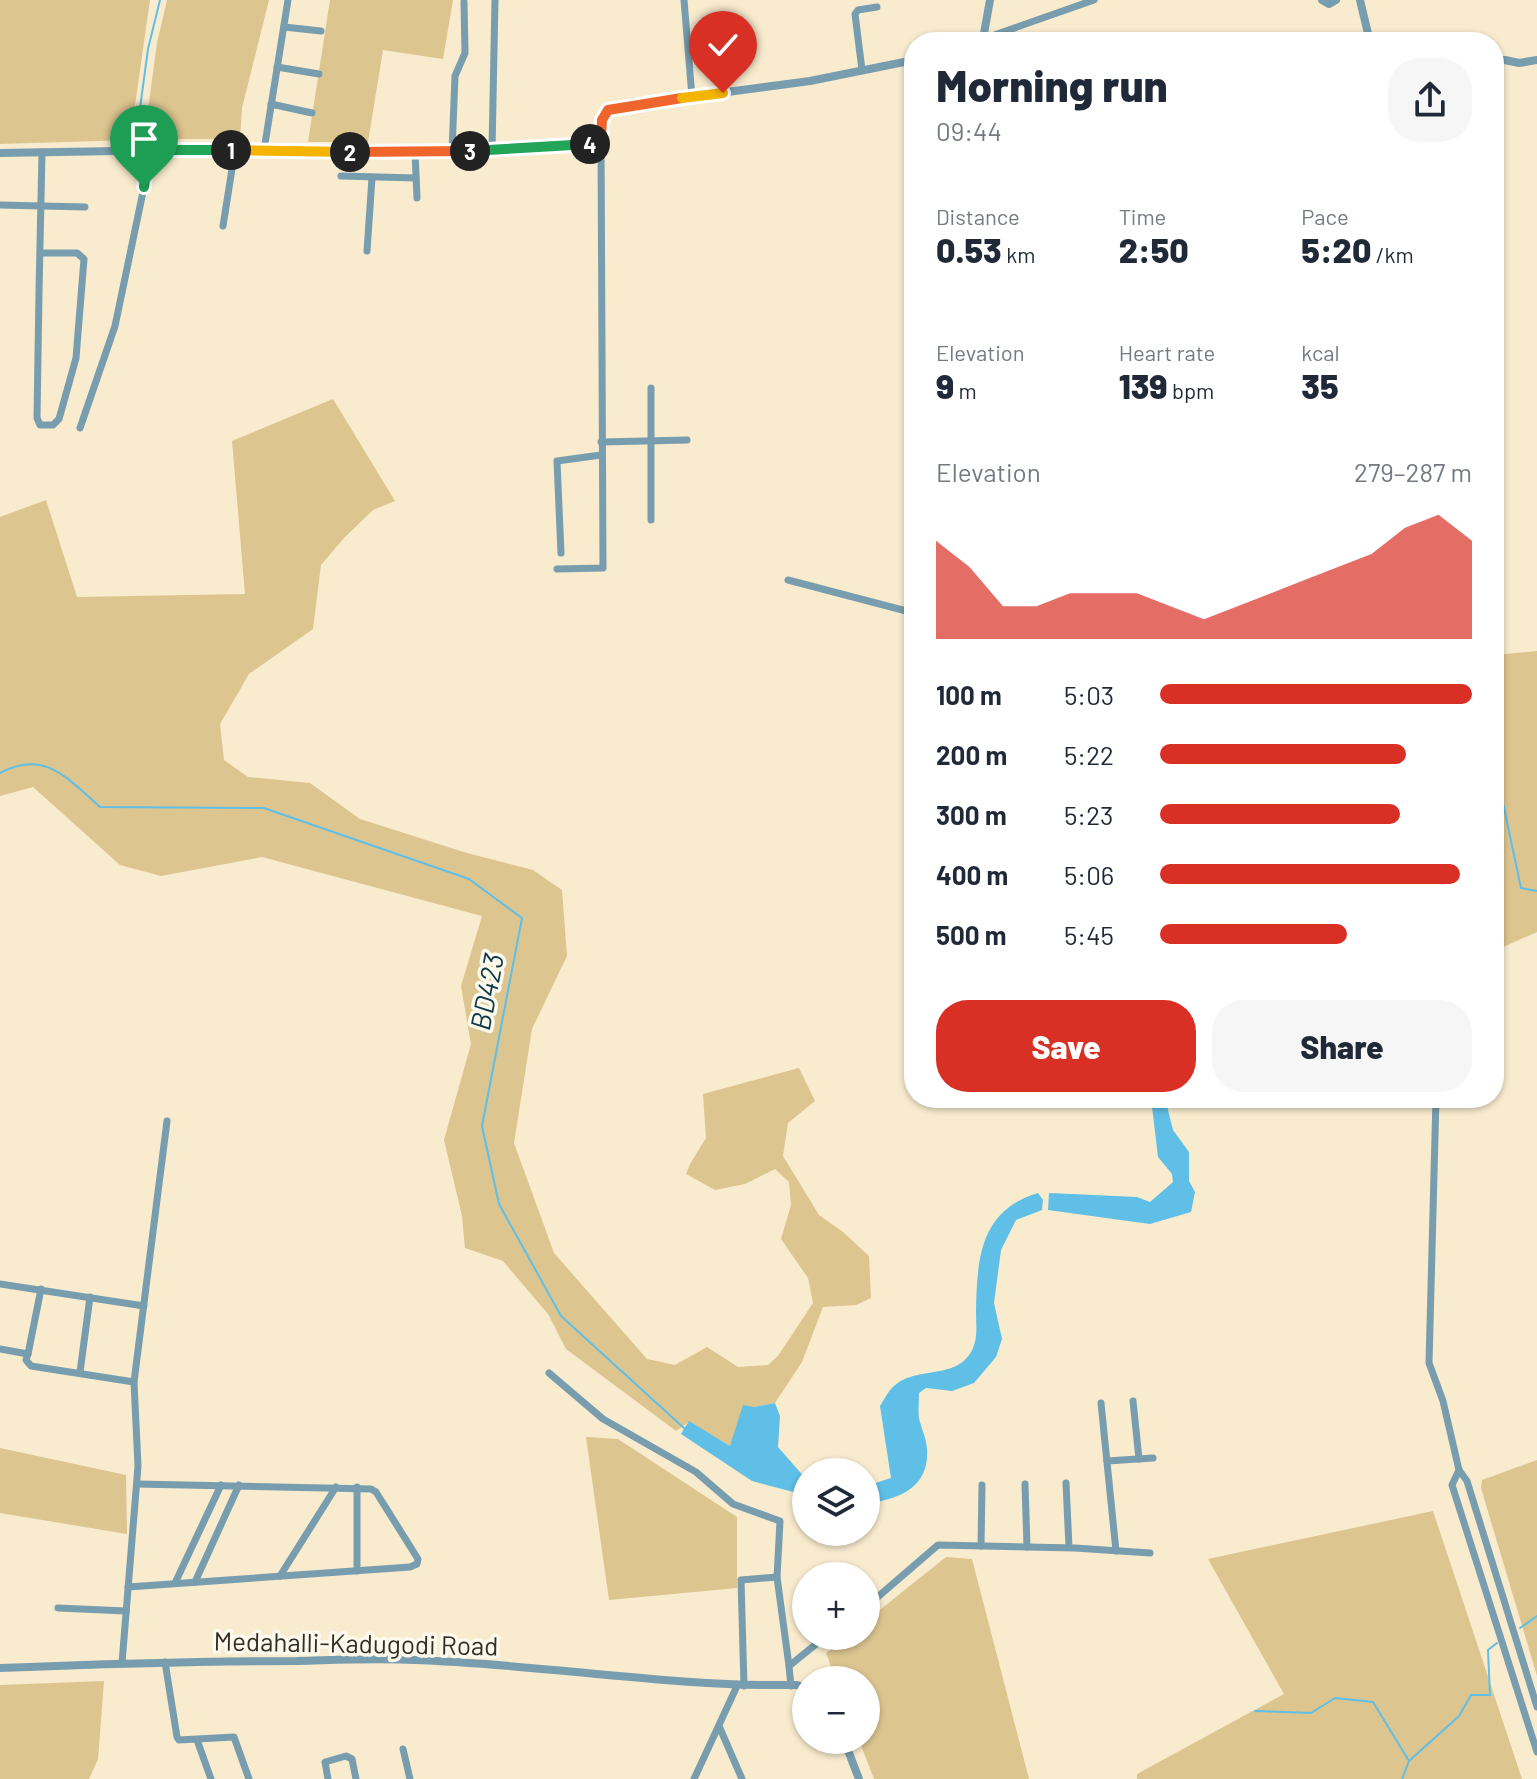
<!DOCTYPE html>
<html lang="en">
<head>
<meta charset="utf-8">
<style>
	body { margin:0; font-family:Barlow,sans-serif; background:#f6f6f7; color:#1f2937; height:100vh; display:flex; flex-direction:column; font-size:30px; white-space:nowrap }
	* { box-sizing:border-box; margin:0 }
	p { font-size:26px; color:#747a83 }
	.icon { flex:none; width:44px; height:44px; fill:none; stroke:currentColor; stroke-width:2; stroke-linecap:round; stroke-linejoin:round }
	.map { position:relative; flex:1; overflow:hidden }
	.sheet { position:absolute; left:904px; top:32px; width:600px; height:1076px; display:flex; flex-direction:column; background:#fff; border-radius:32px; box-shadow:0 2px 6px #0004 }
	.sheet>* { flex:none }
	.controls { position:absolute; left:792px; top:1458px; display:grid; gap:16px }
	.controls a { display:grid; place-items:center; width:88px; height:88px; border-radius:50%; background:#fff; box-shadow:0 2px 6px #0004; font-size:40px }
	.pin { position:absolute; display:grid; place-items:center; width:68px; height:68px; color:#fff; margin:-82px -34px; border-radius:50% 50% 50% 0; rotate:-45deg; box-shadow:0 0 8px #0007 }
	.pin .icon { rotate:45deg }
	.km { position:absolute; width:40px; height:40px; margin:-20px; border-radius:50%; background:#222; color:#fff; font-size:22px; line-height:40px; text-align:center }
	.round { display:grid; place-items:center; flex:none; width:84px; height:84px; border-radius:32px; background:#f6f6f7 }
	.overview { display:flex; align-items:center; justify-content:space-between; height:136px; padding:0 32px }
	h1 { font-size:44px; font-weight:800; line-height:60px }
	.metrics { display:grid; grid-template-columns:repeat(3,1fr); gap:12px; height:136px; padding:8px 32px }
	.metrics div { display:grid; align-content:center }
	.metrics b { font-size:34px; font-weight:800 }
	.metrics small { font-size:22px; font-weight:400 }
	.metrics p { font-size:22px }
	.chart { height:224px; padding:16px 32px }
	.chart p { display:flex; justify-content:space-between }
	.chart svg { width:100%; height:144px; margin-top:8px; fill:#d93025; opacity:.7 }
	.button { display:flex; gap:16px; margin-top:auto; padding:16px 32px }
	.button a { flex:1; height:92px; border-radius:32px; background:#d93025; color:#fff; font-size:32px; font-weight:800; line-height:92px; text-align:center }
	.button a+a { background:#f6f6f7; color:#1f2937 }
	ul { padding:0 32px; list-style:none; font-size:26px }
	li { display:grid; grid-template-columns:128px 96px 1fr; align-items:center; height:60px }
	li i { height:20px; border-radius:10px; background:#d93025 }
	.map>svg:first-child { display:block }
</style>
</head>
<body>
<div class="map">
<svg width="1537" height="1779" viewBox="0 0 1537 1779">
	<rect width="100%" height="100%" fill="#f8ebce"/>
	<g fill="#ddc590">
		<path d="M0,0H150L130,140L0,144Z"/>
		<path d="M167,0H269L242,108L240,139H144L157,43Z"/>
		<path d="M330,0H453L443,59L383,50L368,142H308Z"/>
		<path d="M333,399L395,501L373,510L344,538L321,565L313,629L249,674L220,724L224,760L248,777L310,783L360,819L467,853L533,870L562,890L567,956L532,1029L514,1143L554,1253L647,1359L675,1365L707,1347L738,1367L768,1365L778,1356L813,1303L808,1278L781,1239L791,1205L789,1182L775,1169L745,1184L715,1190L686,1174L690,1164L706,1138L703,1094L799,1068L815,1101L788,1123L783,1156L819,1215L843,1232L869,1256L871,1298L856,1305L823,1307L802,1362L775,1403L754,1407L730,1446L689,1422L676,1431L566,1349L548,1314L503,1261L465,1248L462,1216L444,1140L471,1044L461,986L482,916L262,857L161,876L120,865L33,787L0,796V517L46,500L77,597L245,594L232,441Z"/>
		<path d="M1537,651V932L1494,951V655Z"/>
		<path d="M586,1437L618,1439L737,1517V1588L609,1600Z"/>
		<path d="M0,1448L126,1475L127,1534L0,1513Z"/>
		<path d="M1537,1460V1676L1481,1488L1482,1480Z"/>
		<path d="M1433,1511L1522,1779H1137V1774L1284,1694L1208,1559Z"/>
		<path d="M946,1557L972,1559L1029,1779H874L859,1740H866V1680H836L826,1653L847,1636H866V1621Z"/>
		<path d="M104,1681L98,1759L89,1779H0V1685Z"/>
	</g>
	<g fill="#5fbfe6">
		<path d="M1151,1098H1165L1173,1130L1189,1152V1181L1195,1192L1191,1212L1150,1224L1048,1210L1049,1193L1137,1197L1150,1202L1173,1182L1172,1174L1158,1157Z"/>
		<path d="M1038,1193L1043,1200L1042,1210L1016,1220L1001,1250L994,1303L1002,1339L996,1357L974,1383L952,1391L926,1388L919,1393C919,1401 918,1410 919,1418C921,1428 926,1437 927,1448C930,1488 899,1499 866,1504V1486L891,1478L880,1406C884,1400 888,1391 894,1386C917,1365 959,1381 973,1348C978,1337 976,1323 976,1311C977,1259 980,1210 1038,1193Z"/>
		<path d="M775,1403L780,1416L778,1447L806,1479V1499L797,1493L752,1481L681,1434L689,1421L730,1446L743,1405L754,1407Z"/>
	</g>
	<g fill="none" stroke-linecap="round" stroke-linejoin="round">
		<g stroke="#5fbfe6" stroke-width="2">
			<path d="M136,138L148,49L160,0"/>
			<path d="M1494,771L1496,770L1521,888L1537,891"/>
			<path d="M0,773C45,749 68,779 100,807L264,808L469,879L522,918L482,1126L499,1204L561,1316L685,1429"/>
			<path d="M1520,1628L1537,1616"/>
			<path d="M1255,1711L1311,1713L1335,1698L1373,1702L1409,1761"/>
			<path d="M1402,1779L1409,1761L1459,1716L1471,1695H1490L1488,1650L1497,1643"/>
		</g>
		<g stroke="#789dae" stroke-width="7">
			<path d="M684,0L692,97"/>
			<path d="M284,27L321,31"/>
			<path d="M983,39L1094,0"/>
			<path d="M719,53L723,93"/>
			<path d="M277,67L319,74"/>
			<path d="M862,70L855,14L858,10L877,7"/>
			<path d="M271,104L312,113"/>
			<path d="M264,150L288,0"/>
			<path d="M492,150L495,0"/>
			<path d="M415,152L417,198"/>
			<path d="M452,152L455,76L465,53L464,2"/>
			<path d="M341,176L416,178"/>
			<path d="M0,205L85,207"/>
			<path d="M223,226L235,150"/>
			<path d="M367,251L372,178"/>
			<path d="M40,253H77L84,259L76,358L59,419L53,425H40L37,418C38,329 40,241 42,152"/>
			<path d="M80,428L115,326L144,187L148,150"/>
			<path d="M601,442L687,440"/>
			<path d="M651,520V388"/>
			<path d="M561,553L557,461L601,455"/>
			<path d="M557,569L603,568L601,139"/>
			<path d="M788,580L914,613"/>
			<path d="M1436,1098L1429,1363L1443,1401L1459,1470L1467,1481L1537,1707"/>
			<path d="M0,1284L144,1306"/>
			<path d="M0,1349L28,1354L41,1289"/>
			<path d="M28,1354L26,1360L31,1366L134,1382"/>
			<path d="M80,1372L90,1297"/>
			<path d="M549,1373L603,1419L696,1472L733,1504L780,1521L777,1577L789,1666"/>
			<path d="M1133,1401L1139,1459"/>
			<path d="M1101,1403L1116,1551"/>
			<path d="M1107,1461L1153,1458"/>
			<path d="M1459,1470L1452,1485L1537,1752"/>
			<path d="M1066,1483L1069,1547"/>
			<path d="M1025,1484L1027,1547"/>
			<path d="M981,1546L982,1485"/>
			<path d="M357,1571V1487"/>
			<path d="M280,1576L336,1487"/>
			<path d="M195,1582L239,1485"/>
			<path d="M175,1583L221,1485"/>
			<path d="M128,1587L410,1567L417,1564L418,1559L376,1492L371,1489L137,1484"/>
			<path d="M866,1607L938,1545L1075,1548L1150,1553"/>
			<path d="M58,1608L126,1611"/>
			<path d="M165,1662L177,1737L179,1740L234,1737L249,1779"/>
			<path d="M122,1663L138,1466L134,1382L167,1121"/>
			<path d="M744,1686L741,1580L777,1577"/>
			<path d="M791,1686L789,1666L826,1636"/>
			<path d="M719,1726L742,1779"/>
			<path d="M197,1740L211,1779"/>
			<path d="M403,1749L410,1779"/>
			<path d="M328,1779L325,1762L346,1756L352,1759L356,1779"/>
			<path d="M694,1779L737,1686"/>
		</g>
		<g stroke="#789dae" stroke-width="8">
			<path d="M1322,0L1329,4L1336,0"/>
			<path d="M1360,0L1370,42"/>
			<path d="M980,42L983,39L990,0"/>
			<path d="M1494,61L1505,60L1519,63L1537,60"/>
			<path d="M0,153L177,150L433,153L594,144L601,139L604,113L614,107L810,81L914,60"/>
			<path d="M0,1668C99,1664 199,1661 298,1661C337,1660 376,1658 414,1660C542,1664 668,1687 797,1685L806,1688"/>
			<path d="M844,1740L859,1779"/>
		</g>
	</g>
	<g fill="none" stroke-linecap="round" stroke-linejoin="round">
		<defs>
			<path id="split-1" d="M144,187L148,150H231"/>
			<path id="split-2" d="M231,150L350,152"/>
			<path id="split-3" d="M350,152L470,151"/>
			<path id="split-4" d="M470,151L590,144"/>
			<path id="split-5" d="M590,144L601,139L602,120L608,110L682,98"/>
			<path id="split-6" d="M682,98L723,93"/>
		</defs>
		<use href="#split-1" stroke="#fff" stroke-width="16"/>
		<use href="#split-2" stroke="#fff" stroke-width="16"/>
		<use href="#split-3" stroke="#fff" stroke-width="16"/>
		<use href="#split-4" stroke="#fff" stroke-width="16"/>
		<use href="#split-5" stroke="#fff" stroke-width="16"/>
		<use href="#split-6" stroke="#fff" stroke-width="16"/>
		<use href="#split-1" stroke="#22a559" stroke-width="10"/>
		<use href="#split-2" stroke="#f5b400" stroke-width="10"/>
		<use href="#split-3" stroke="#f0652b" stroke-width="10"/>
		<use href="#split-4" stroke="#22a559" stroke-width="10"/>
		<use href="#split-5" stroke="#f0652b" stroke-width="10"/>
		<use href="#split-6" stroke="#f5b400" stroke-width="10"/>
	</g>
	<g text-anchor="middle" stroke-width="7" stroke-linejoin="round" paint-order="stroke">
		<g font-size="26" fill="#332e23" stroke="#fef9ed">
			<text transform="translate(356 1644) rotate(1)" y="9">Medahalli-Kadugodi Road</text>
		</g>
		<g font-size="28" font-style="italic" fill="#0d3a4a" stroke="#fef9ed">
			<text transform="translate(487 992) rotate(-79)" y="10">BD423</text>
		</g>
	</g>
</svg>
<div class="controls">
<a><svg class="icon" aria-label="layers" viewBox="0 0 24 24"><path d="M12 4l9 5-9 5-9-5zM3 14l9 5 9-5"/></svg></a>
<a>+</a>
<a>−</a>
</div>
<div class="pin" style="left:144px;top:187px;background:#1e9e55"><svg class="icon" aria-label="arrive" viewBox="0 0 24 24"><path d="M6 21V4h12l-3 4 3 4H6"/></svg></div>
<div class="pin" style="left:723px;top:93px;background:#d93025"><svg class="icon" aria-label="check" viewBox="0 0 24 24"><path d="M5 12l5 5 9-10"/></svg></div>
<b class="km" style="left:231px;top:150px">1</b>
<b class="km" style="left:350px;top:152px">2</b>
<b class="km" style="left:470px;top:151px">3</b>
<b class="km" style="left:590px;top:144px">4</b>
<section class="sheet">
<div class="overview"><div><h1>Morning run</h1><p>09:44</p></div><a class="round"><svg class="icon" aria-label="share" viewBox="0 0 24 24"><path d="M12 15V3M7 8l5-5 5 5M5 13v7h14v-7"/></svg></a></div>
<div class="metrics">
<div><p>Distance</p><b>0.53<small> km</small></b></div>
<div><p>Time</p><b>2:50</b></div>
<div><p>Pace</p><b>5:20<small> /km</small></b></div>
</div>
<div class="metrics">
<div><p>Elevation</p><b>9<small> m</small></b></div>
<div><p>Heart rate</p><b>139<small> bpm</small></b></div>
<div><p>kcal</p><b>35</b></div>
</div>
<div class="chart"><p><span>Elevation</span>279–287 m</p>
<svg viewBox="0 0 160 44" preserveAspectRatio="none"><path d="M0 44V14L10 22L20 34L30 34L40 30L50 30L60 30L70 34L80 38L90 34L100 30L110 26L120 22L130 18L140 10L150 6L160 14V44z"/></svg>
</div>
<ul>
<li><b>100 m</b>5:03<i style="width:100%"></i></li>
<li><b>200 m</b>5:22<i style="width:79%"></i></li>
<li><b>300 m</b>5:23<i style="width:77%"></i></li>
<li><b>400 m</b>5:06<i style="width:96%"></i></li>
<li><b>500 m</b>5:45<i style="width:60%"></i></li>
</ul>
<div class="button"><a>Save</a><a>Share</a></div>
</section>
</div>
</body>
</html>
